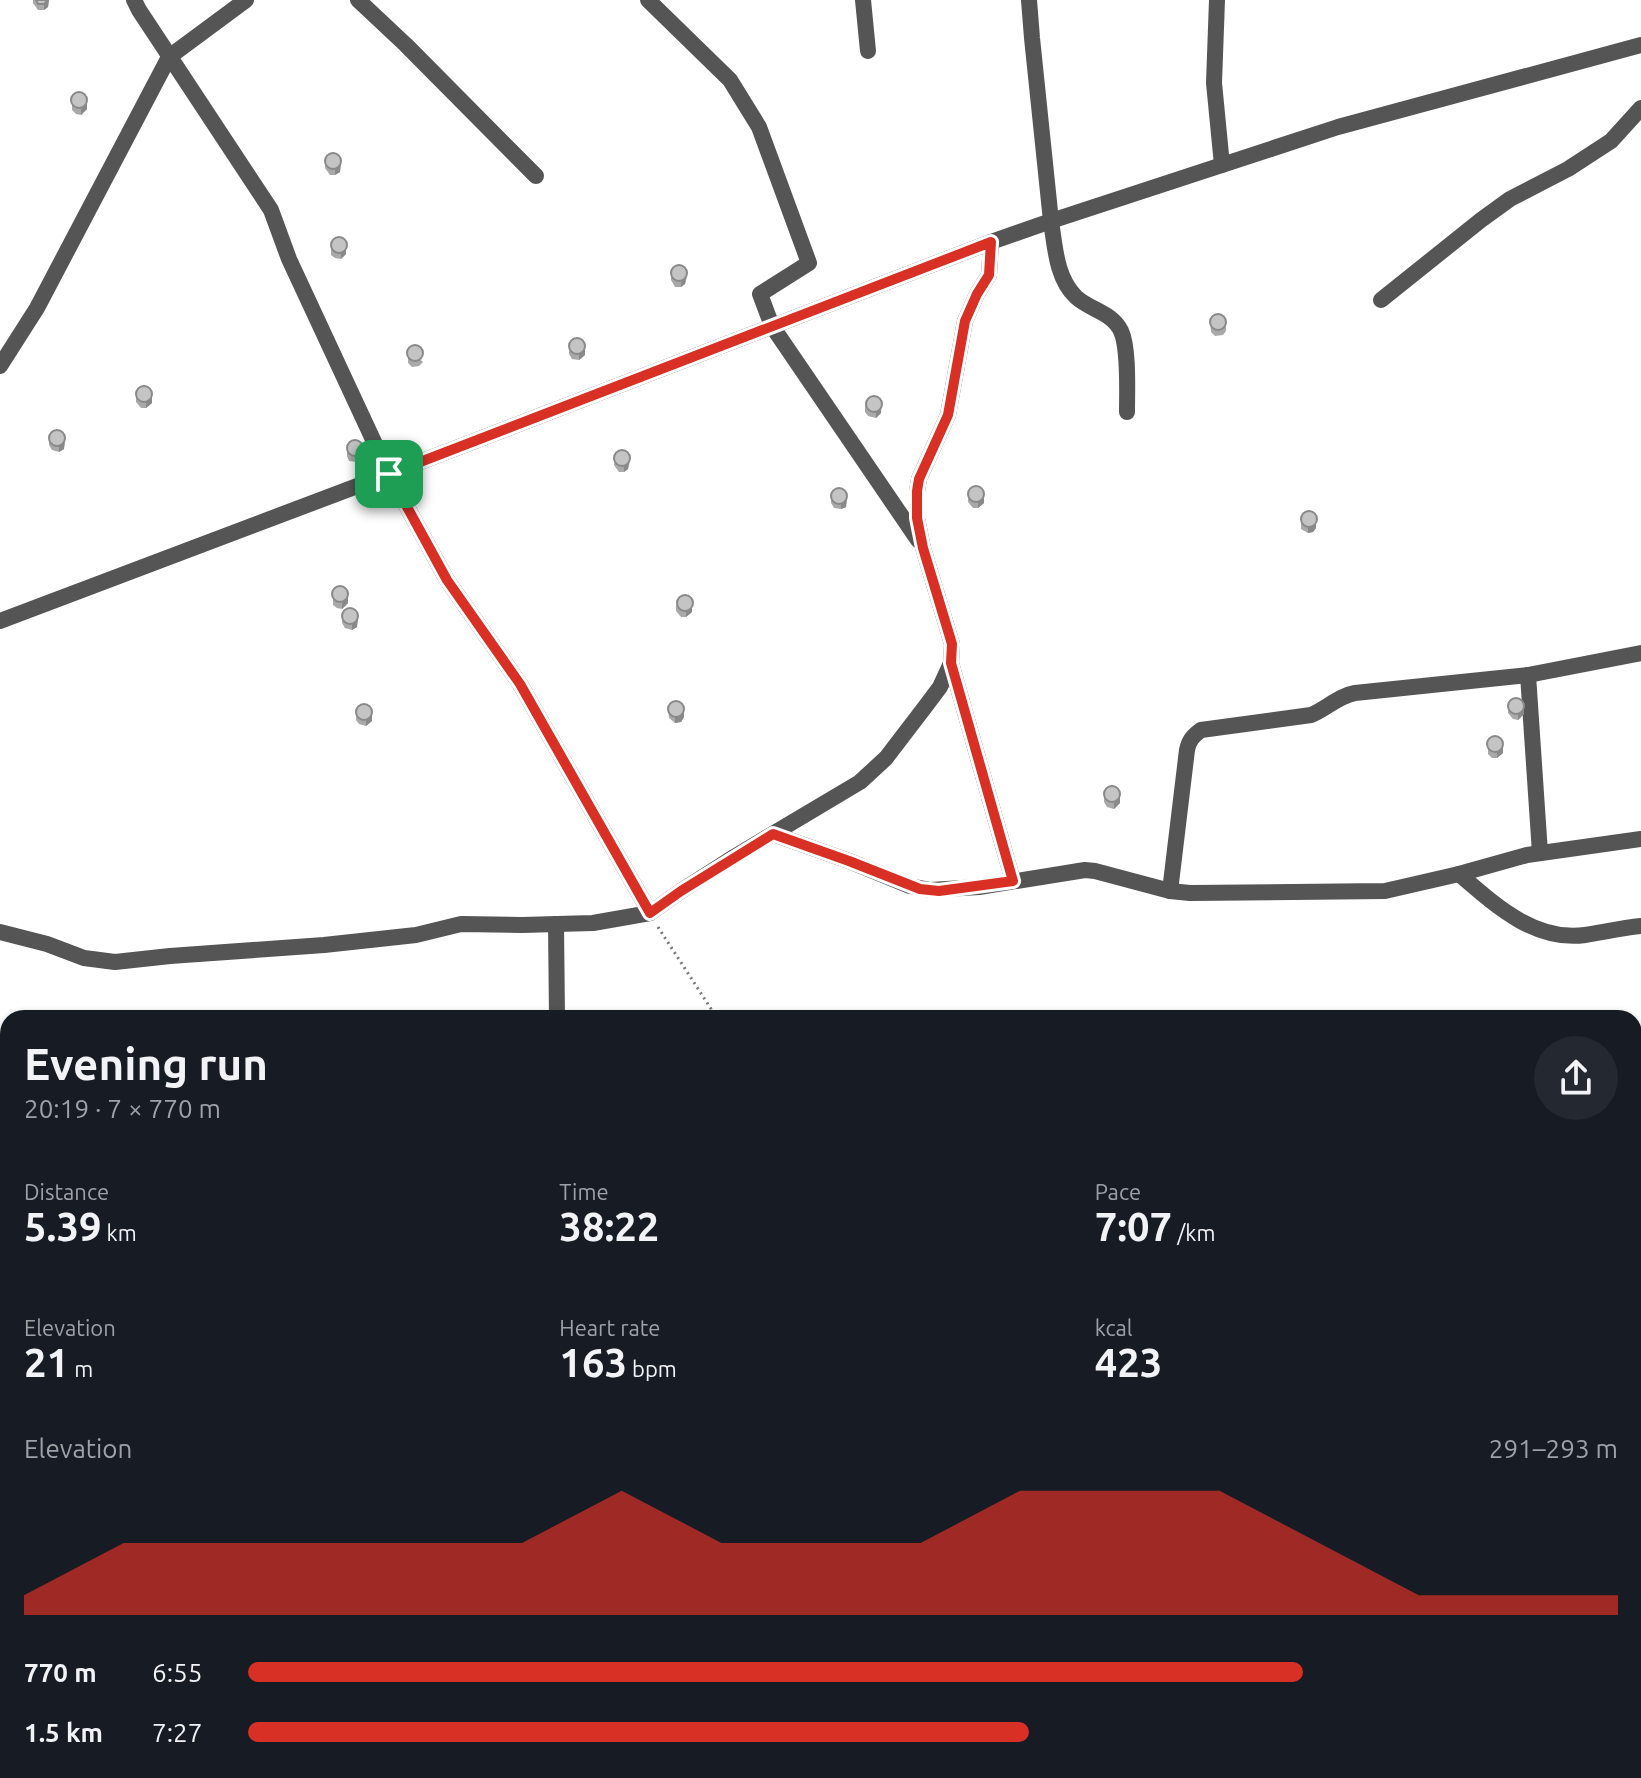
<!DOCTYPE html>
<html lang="en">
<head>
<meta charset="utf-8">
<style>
	body { margin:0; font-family:Ubuntu,sans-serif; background:#242831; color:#f1f3f6; height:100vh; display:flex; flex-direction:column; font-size:30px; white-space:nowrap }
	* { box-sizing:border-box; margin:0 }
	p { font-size:26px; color:#9ea1a6 }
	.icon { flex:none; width:44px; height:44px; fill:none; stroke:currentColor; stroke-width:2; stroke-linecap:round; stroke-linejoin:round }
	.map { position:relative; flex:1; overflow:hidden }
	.drawer { position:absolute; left:0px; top:1010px; width:1642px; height:768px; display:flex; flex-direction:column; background:#171b24; border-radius:24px 24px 0 0; box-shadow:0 2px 6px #0004 }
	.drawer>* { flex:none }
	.pin { position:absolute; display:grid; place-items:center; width:68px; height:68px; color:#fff; margin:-34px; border-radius:16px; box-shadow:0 4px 12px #0006 }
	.round { display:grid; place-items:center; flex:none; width:84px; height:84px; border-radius:42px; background:#242831 }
	.overview { display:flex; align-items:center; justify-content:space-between; height:136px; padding:0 24px }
	h1 { font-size:44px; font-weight:700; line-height:60px }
	.stats { display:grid; grid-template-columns:repeat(3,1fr); gap:12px; height:136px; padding:8px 24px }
	.stats div { display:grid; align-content:center }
	.stats b { font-size:40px; font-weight:700 }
	.stats small { font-size:22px; font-weight:400 }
	.stats p { font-size:22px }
	.chart { height:224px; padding:16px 24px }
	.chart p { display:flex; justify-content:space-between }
	.chart svg { width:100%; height:144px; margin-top:8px; fill:#d93025; opacity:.7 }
	ul { padding:0 24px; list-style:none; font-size:26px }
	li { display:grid; grid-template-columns:128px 96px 1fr; align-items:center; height:60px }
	li i { height:20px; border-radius:10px; background:#d93025 }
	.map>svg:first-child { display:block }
</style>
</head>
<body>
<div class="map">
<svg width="1641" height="1778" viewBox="0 0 1641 1778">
	<rect width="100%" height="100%" fill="#fff"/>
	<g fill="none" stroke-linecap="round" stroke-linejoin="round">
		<g stroke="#777" stroke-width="3" stroke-dasharray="2 4" stroke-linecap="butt">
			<path d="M658,927L717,1018"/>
			<path d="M837,1770L838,1778"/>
		</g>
		<g stroke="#555" stroke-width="16">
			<path d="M134,0L139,10L271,210L289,259L389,474L447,580L520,684L650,913"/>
			<path d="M358,0L406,45L536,176"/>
			<path d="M648,0L730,80L759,127L809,263L760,294L772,326L918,540"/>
			<path d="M863,0L868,51"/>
			<path d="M1217,0L1214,83L1222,165"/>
			<path d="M1381,300L1481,220L1510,199L1568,169L1611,141L1641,108"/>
			<path d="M0,366L37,308L169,57L246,0"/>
			<path d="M1127,412C1127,391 1129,348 1121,331C1112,312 1090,310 1076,297C1056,278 1055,246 1051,221L1338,127L1641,45"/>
			<path d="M0,621L389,474L991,242L1051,221L1032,38L1029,0"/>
			<path d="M951,663L1013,881"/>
			<path d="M1528,675L1540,853"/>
			<path d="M773,834L849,861L910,886L930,890L979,887L1085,870L1095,871L1170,891L1190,893L1385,891L1459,874L1527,855L1641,839"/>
			<path d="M1459,874C1495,905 1535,942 1585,935C1604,932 1622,928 1641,926"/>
			<path d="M1170,891L1187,750C1189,740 1193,736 1201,730L1311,715C1326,709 1338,696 1355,693L1528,675L1641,653"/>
			<path d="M556,924L557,1018"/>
			<path d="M0,932L47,944L84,958L115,962L170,956L324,945L416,935L461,924L522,925L593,923L650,913L681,891L734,857L860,782L886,758L925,707L940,687L951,663L952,644L923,548L917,518V491L919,479L948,415L965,321L977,294L989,275L991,242"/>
			<path d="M0,1510L8,1511"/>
		</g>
	</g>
	<g fill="#a9a9a9">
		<path d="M33,0H49L48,7L44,10H38L33,3Z"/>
		<path d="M72,96L87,109L81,115L76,114L72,110Z"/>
		<path d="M325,162L341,164L340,172L335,175H330L325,168Z"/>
		<path d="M331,241L346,254L341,259L335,258L331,255Z"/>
		<path d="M671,274L687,277L685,284L681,287H675L671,280Z"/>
		<path d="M1226,319V331L1223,335L1215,336L1211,332L1210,321Z"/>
		<path d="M569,348L585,355L579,360L572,359L569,354Z"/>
		<path d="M408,349L423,362L419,366L412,367L408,363Z"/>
		<path d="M136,396L152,403L146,408H141L136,402Z"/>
		<path d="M882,402L881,413L876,418L868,416L865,412V406Z"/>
		<path d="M49,439L65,441L64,449L59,452L52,450L49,445Z"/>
		<path d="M347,450L363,452L361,459L357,462L349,461L347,456Z"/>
		<path d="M615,454L630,461L628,469L624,472H619L614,465Z"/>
		<path d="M968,496L984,503L978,508H973L968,502Z"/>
		<path d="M831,497L847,499L846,507L841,509L834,508L831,503Z"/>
		<path d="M1301,517L1316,528L1313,532L1308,533L1301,529Z"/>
		<path d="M333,591L348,603L342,609L337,608L333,605Z"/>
		<path d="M676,605L692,612L686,617H681L676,611Z"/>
		<path d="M342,617L358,619L357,627L352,630L345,628L342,623Z"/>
		<path d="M684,706V717L681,722L675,723L669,718L668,707Z"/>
		<path d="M1508,707L1524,714L1518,720L1513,719L1508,713Z"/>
		<path d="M372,710V721L366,726L359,724L356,720V714Z"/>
		<path d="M1488,740L1503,753L1497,758H1492L1488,754Z"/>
		<path d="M1120,792V803L1114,809L1107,807L1104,802V796Z"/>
	</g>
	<g fill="#898989">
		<path d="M48,0H49L48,7L44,10V4Z"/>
		<path d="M87,103V109L81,115V108Z"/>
		<path d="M341,158L340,172L335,175V169Z"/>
		<path d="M346,248V254L341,259V253Z"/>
		<path d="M687,270L685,284L681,287V281Z"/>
		<path d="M585,349V355L579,360V354Z"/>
		<path d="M152,397V403L146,408V402Z"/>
		<path d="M881,407V413L876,418V412Z"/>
		<path d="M65,435L64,449L59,452V446Z"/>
		<path d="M363,446L361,459L357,462V456Z"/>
		<path d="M630,455L628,469L624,472V466Z"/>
		<path d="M847,493L846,507L841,509V503Z"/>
		<path d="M984,497V503L978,508V502Z"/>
		<path d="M1316,521V528L1313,532L1308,533V527Z"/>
		<path d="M348,597V603L342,609V603Z"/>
		<path d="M692,606V612L686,617V611Z"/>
		<path d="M358,613L357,627L352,630V624Z"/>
		<path d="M1524,708V714L1518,720V714Z"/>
		<path d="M684,711V717L681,722L675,723V717Z"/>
		<path d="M372,715V721L366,726V720Z"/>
		<path d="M1503,747V753L1497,758V752Z"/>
		<path d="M1120,797V803L1114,809V803Z"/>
	</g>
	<g fill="#c4c4c4" stroke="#898989" stroke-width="2">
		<path d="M36,0H48L44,4H38Z"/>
		<circle cx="79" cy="100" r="8"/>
		<circle cx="333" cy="161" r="8"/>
		<circle cx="339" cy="245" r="8"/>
		<circle cx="679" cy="273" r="8"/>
		<circle cx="1218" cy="322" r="8"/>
		<circle cx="577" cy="346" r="8"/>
		<circle cx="415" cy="353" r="8"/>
		<circle cx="144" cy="394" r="8"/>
		<circle cx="874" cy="404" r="8"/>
		<circle cx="57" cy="438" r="8"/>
		<circle cx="355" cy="448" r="8"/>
		<circle cx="622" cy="458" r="8"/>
		<circle cx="976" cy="494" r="8"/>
		<circle cx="839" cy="496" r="8"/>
		<circle cx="1309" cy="519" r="8"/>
		<circle cx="340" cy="594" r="8"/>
		<circle cx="685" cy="603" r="8"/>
		<circle cx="350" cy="616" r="8"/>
		<circle cx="1516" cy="706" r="8"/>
		<circle cx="676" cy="709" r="8"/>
		<circle cx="364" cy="712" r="8"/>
		<circle cx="1495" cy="744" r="8"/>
		<circle cx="1112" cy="794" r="8"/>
	</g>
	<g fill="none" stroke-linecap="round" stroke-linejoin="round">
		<defs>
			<path id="route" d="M991,242L989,275L977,294L965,321L948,415L919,479L917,491V518L923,548L952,644L951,663L1013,881L939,891L920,889L849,861L773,834L681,891L650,913L520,684L447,580L389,474Z"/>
		</defs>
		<use href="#route" stroke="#fff" stroke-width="16"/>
		<use href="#route" stroke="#d93025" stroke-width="10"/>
	</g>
</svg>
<div class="pin" style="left:389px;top:474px;background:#1e9e55"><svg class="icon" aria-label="arrive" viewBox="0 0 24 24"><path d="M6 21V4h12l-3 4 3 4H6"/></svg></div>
<section class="drawer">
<div class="overview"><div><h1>Evening run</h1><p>20:19 · 7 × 770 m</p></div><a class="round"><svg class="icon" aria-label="share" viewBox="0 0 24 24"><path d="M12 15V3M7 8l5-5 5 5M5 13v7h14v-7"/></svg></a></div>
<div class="stats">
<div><p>Distance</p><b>5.39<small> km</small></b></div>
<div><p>Time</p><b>38:22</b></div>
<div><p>Pace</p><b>7:07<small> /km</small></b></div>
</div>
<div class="stats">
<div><p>Elevation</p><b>21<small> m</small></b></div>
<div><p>Heart rate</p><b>163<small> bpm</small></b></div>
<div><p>kcal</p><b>423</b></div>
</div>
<div class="chart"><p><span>Elevation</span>291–293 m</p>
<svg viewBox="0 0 160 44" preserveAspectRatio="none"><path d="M0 44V38L10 22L20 22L30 22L40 22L50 22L60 6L70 22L80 22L90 22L100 6L110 6L120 6L130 22L140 38L150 38L160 38V44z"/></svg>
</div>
<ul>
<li><b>770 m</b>6:55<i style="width:77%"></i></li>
<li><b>1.5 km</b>7:27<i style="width:57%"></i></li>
</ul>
</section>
</div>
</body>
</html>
